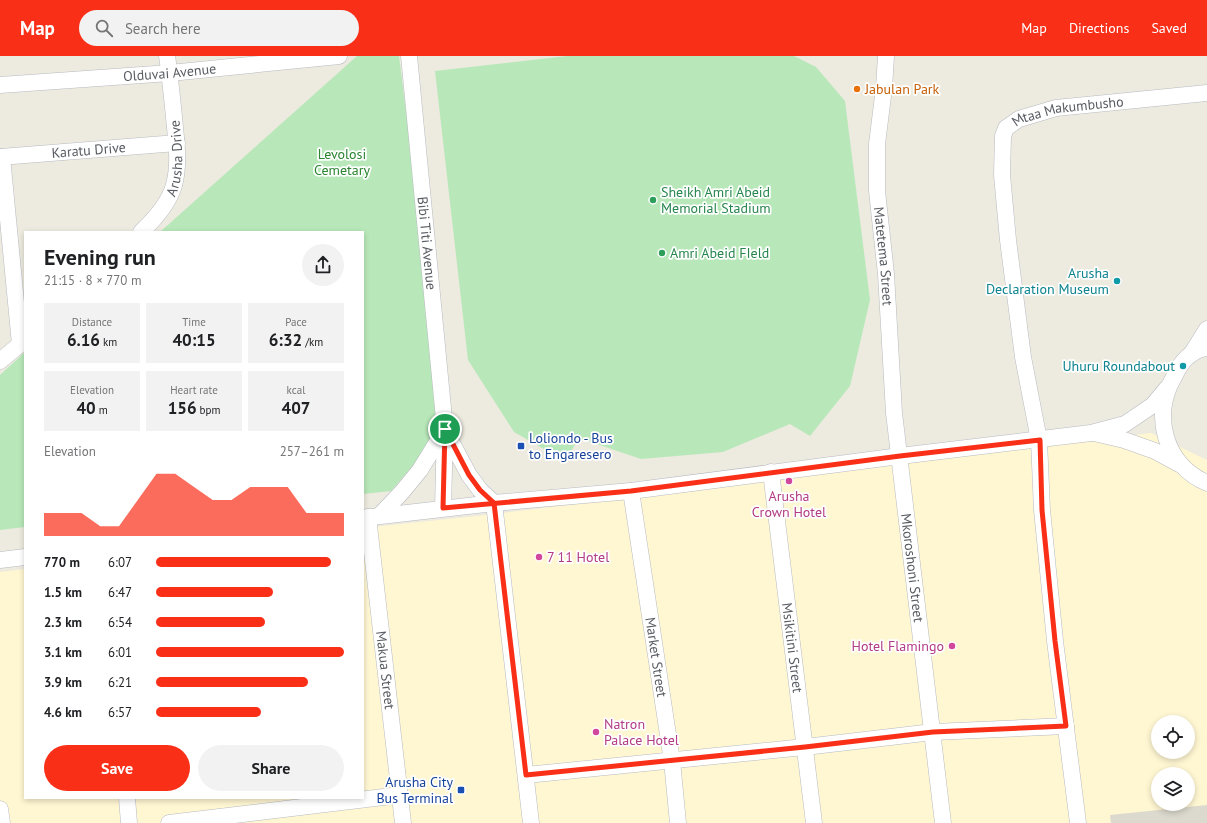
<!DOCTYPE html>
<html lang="en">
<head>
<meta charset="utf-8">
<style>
	body { margin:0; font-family:"PT Sans",sans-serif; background:#f2f2f2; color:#202124; height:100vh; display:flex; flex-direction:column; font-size:15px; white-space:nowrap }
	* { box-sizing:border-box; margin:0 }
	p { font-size:13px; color:#757577 }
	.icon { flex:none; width:22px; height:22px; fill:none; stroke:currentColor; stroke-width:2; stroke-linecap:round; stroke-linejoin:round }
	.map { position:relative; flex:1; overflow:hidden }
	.panel { position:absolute; left:24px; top:175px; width:340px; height:568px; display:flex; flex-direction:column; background:#fff; border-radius:0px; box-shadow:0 2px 6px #0003 }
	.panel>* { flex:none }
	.tools { position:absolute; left:1151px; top:659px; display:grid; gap:8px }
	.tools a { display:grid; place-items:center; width:44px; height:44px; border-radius:50%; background:#fff; box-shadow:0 2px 6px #0003; font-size:20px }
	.pin { position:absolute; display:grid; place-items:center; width:34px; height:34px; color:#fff; margin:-17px; border:2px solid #fff; border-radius:50%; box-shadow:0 1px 4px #0007 }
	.round { display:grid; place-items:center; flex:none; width:42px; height:42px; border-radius:21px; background:#f2f2f2 }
	.overview { display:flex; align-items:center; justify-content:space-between; height:68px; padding:0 20px }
	h1 { font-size:22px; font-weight:600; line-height:30px }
	.stats { display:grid; grid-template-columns:repeat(3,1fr); gap:6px; height:68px; padding:4px 20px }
	.stats div { display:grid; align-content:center; border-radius:0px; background:#f2f2f2; text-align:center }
	.stats b { font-size:17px; font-weight:600 }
	.stats small { font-size:11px; font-weight:400 }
	.stats p { font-size:11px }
	.chart { height:112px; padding:8px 20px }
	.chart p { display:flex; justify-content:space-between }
	.chart svg { width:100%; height:72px; margin-top:4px; fill:#fa2f18; opacity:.7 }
	.primary-button { display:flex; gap:8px; margin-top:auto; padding:8px 20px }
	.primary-button a { flex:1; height:46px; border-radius:24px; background:#fa2f18; color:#fff; font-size:16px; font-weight:600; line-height:46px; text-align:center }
	.primary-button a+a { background:#f2f2f2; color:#202124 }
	ul { padding:0 20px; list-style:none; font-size:13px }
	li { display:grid; grid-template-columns:64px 48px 1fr; align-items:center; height:30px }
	li i { height:10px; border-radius:5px; background:#fa2f18 }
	header { display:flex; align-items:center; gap:24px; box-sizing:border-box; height:56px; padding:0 20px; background:#fa2f18; color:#fff }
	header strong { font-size:19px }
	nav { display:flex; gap:22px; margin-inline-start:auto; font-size:14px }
	.search { width:280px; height:36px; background:#f2f2f2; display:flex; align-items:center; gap:10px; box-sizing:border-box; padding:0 14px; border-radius:22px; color:#757577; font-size:15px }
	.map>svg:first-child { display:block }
</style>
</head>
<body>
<header>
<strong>Map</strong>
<div class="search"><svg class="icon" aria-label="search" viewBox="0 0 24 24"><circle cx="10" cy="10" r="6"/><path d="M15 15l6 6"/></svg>Search here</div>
<nav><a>Map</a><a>Directions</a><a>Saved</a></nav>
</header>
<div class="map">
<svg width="1207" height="767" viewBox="0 0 1207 767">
	<rect width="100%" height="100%" fill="#edeadf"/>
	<path fill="#fff6d2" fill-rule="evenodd" d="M1151,377L1207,404V767H0V516L25,513V742H363V472L486,459ZM1158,666H1188V696H1158ZM1158,718H1188V748H1158Z"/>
	<path fill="#dcd9ce" d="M1207,749V767H1111L1110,759Z"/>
	<g fill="#b8e8b9">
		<path d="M357,0H399L446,371L391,435L363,438V176H160Z"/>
		<path d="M567,0H794L816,11L845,45L870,244L850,330L810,380L790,368L723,396L641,403L579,382L565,405L514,376L468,304L435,15Z"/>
		<path d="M25,296V471L0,474V319Z"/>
	</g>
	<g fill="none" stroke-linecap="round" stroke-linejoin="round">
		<defs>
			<g id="minor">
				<path id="s1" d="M409,0L445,373L443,452"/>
				<path id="s2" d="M886,0L884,32L877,88V135L886,218L894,357L943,767"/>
				<path id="s3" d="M0,29L170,17L339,0"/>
				<path id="s4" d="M0,101L177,87"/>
				<path d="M2,101L20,288"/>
				<path id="s5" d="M141,176C155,163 169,147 174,129C180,107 176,83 174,61C172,41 170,20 167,0"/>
				<path d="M1207,291C1203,293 1197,294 1193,297C1184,302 1178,312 1174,321C1151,359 1165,409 1207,427"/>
				<path d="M1192,297L1207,273"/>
				<path d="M0,305L25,284"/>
				<path d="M446,376L469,419L480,434L494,447L531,767"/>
				<path d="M1094,377L1124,384L1155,395L1179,408"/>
				<path id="s6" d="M771,416L814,767"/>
				<path id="s7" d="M631,435L672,705L678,767"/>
				<path d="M380,459L402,436L420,414L444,375"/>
				<path id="s8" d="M368,461L403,767"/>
				<path d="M363,462L494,447L631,435L900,400L1091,377L1125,368L1153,349L1167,332"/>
				<path d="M0,504L25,501"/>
				<path d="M526,719L805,691L933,676L1066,670"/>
				<path d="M127,742L129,767"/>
				<path d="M0,753L2,767"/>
				<path d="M169,767L400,739"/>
				<path id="s9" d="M1078,767L1055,585L1042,454L1039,384L1023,301L1008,184L1002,119L1003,80L1006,72L1019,63L1056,52L1207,37"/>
			</g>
		</defs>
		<use href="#minor" stroke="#b7bac0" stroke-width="17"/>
		<use href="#minor" stroke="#fff" stroke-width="16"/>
	</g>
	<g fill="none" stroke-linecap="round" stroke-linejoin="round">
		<defs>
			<path id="route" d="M445,373L469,419L480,434L494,447L526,719L805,691L933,676L1066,670L1055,585L1042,454L1040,384L900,400L631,435L443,452L445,373"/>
		</defs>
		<use href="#route" stroke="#fff" stroke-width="8"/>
		<use href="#route" stroke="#fa2f18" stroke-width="5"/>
	</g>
	<circle fill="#e8710a" stroke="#fff" stroke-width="1.5" cx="857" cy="33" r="4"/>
	<g fill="#2e9e5b" stroke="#fff" stroke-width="1.5">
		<circle cx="653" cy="144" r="4"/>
		<circle cx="662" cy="197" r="4"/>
	</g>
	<g fill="#0f9aa8" stroke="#fff" stroke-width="1.5">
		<circle cx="1117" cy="225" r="4"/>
		<circle cx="1183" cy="310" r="4"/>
	</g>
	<g fill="#1a4fb4" stroke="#fff" stroke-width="1.5">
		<rect x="517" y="386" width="8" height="8" rx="2"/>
		<rect x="457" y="730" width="8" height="8" rx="2"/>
	</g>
	<g fill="#d1479c" stroke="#fff" stroke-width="1.5">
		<circle cx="789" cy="425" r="4"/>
		<circle cx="539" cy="501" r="4"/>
		<circle cx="952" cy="590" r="4"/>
		<circle cx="596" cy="676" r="4"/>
	</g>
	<g text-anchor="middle" stroke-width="3.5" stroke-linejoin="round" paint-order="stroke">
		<g font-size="14" fill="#585c62" stroke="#fff">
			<text dy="5" stroke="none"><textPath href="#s3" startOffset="170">Olduvai Avenue</textPath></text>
			<text dy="5" stroke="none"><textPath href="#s9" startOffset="766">Mtaa Makumbusho</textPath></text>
			<text dy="5" stroke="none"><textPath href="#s4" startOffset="89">Karatu Drive</textPath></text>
			<text dy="5" stroke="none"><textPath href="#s5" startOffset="85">Arusha Drive</textPath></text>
			<text dy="5" stroke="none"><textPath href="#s1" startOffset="188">Bibi Titi Avenue</textPath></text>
			<text dy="5" stroke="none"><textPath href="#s2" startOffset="201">Matetema Street</textPath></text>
			<text dy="5" stroke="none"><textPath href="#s2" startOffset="514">Mkoroshoni Street</textPath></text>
			<text dy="5" stroke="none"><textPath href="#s6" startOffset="177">Msikitini Street</textPath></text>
			<text dy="5" stroke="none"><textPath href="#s7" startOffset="168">Market Street</textPath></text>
			<text dy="5" stroke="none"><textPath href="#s8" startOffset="154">Makua Street</textPath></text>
		</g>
		<g font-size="14" fill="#c56008" stroke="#fff" text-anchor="start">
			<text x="865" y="38">Jabulan Park</text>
		</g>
		<g font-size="14" fill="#2c8632" stroke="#fff">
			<text x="342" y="103">Levolosi<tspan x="342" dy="16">Cemetary</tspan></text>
		</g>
		<g font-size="14" fill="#27864d" stroke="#fff" text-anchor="start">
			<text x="661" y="141">Sheikh Amri Abeid<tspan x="661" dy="16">Memorial Stadium</tspan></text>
			<text x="670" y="202">Amri Abeid FIeld</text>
		</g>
		<g font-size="14" fill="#0d838f" stroke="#fff" text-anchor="end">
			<text x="1109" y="222">Arusha<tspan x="1109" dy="16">Declaration Museum</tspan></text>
			<text x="1175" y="315">Uhuru Roundabout</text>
		</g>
		<g font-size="14" fill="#164399" stroke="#fff" text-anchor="start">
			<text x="529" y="387">Loliondo - Bus<tspan x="529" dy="16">to Engaresero</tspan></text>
			<text x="453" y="731" text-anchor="end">Arusha City<tspan x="453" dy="16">Bus Terminal</tspan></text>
		</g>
		<g font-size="14" fill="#b23c85" stroke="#fff" text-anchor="start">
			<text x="789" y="445" text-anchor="middle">Arusha<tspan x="789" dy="16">Crown Hotel</tspan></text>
			<text x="547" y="506">7 11 Hotel</text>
			<text x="944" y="595" text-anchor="end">Hotel Flamingo</text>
			<text x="604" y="673">Natron<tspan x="604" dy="16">Palace Hotel</tspan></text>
		</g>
	</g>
</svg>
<div class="tools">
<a><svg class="icon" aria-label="locate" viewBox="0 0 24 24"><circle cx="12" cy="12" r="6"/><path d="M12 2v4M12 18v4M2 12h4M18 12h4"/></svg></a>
<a><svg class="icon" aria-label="layers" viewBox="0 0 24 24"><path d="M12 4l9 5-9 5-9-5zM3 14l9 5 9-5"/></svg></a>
</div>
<div class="pin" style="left:445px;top:373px;background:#1e9e55"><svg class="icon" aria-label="arrive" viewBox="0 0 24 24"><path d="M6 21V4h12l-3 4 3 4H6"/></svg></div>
<section class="panel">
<div class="overview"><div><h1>Evening run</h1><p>21:15 · 8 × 770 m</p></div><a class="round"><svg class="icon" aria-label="share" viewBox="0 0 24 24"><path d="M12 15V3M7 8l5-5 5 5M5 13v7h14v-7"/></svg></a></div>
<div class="stats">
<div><p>Distance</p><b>6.16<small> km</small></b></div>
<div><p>Time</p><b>40:15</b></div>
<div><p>Pace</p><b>6:32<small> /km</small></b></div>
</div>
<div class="stats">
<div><p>Elevation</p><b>40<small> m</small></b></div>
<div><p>Heart rate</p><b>156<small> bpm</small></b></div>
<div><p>kcal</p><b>407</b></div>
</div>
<div class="chart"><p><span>Elevation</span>257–261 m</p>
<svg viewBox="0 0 160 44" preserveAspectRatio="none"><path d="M0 44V30L10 30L20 30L30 38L40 38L50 22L60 6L70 6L80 14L90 22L100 22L110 14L120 14L130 14L140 30L150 30L160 30V44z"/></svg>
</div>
<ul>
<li><b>770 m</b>6:07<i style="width:93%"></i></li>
<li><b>1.5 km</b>6:47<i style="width:62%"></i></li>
<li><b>2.3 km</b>6:54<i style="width:58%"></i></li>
<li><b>3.1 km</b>6:01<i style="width:100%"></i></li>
<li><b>3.9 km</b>6:21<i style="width:81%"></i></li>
<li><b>4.6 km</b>6:57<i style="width:56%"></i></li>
</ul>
<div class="primary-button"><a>Save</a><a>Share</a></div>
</section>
</div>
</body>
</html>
